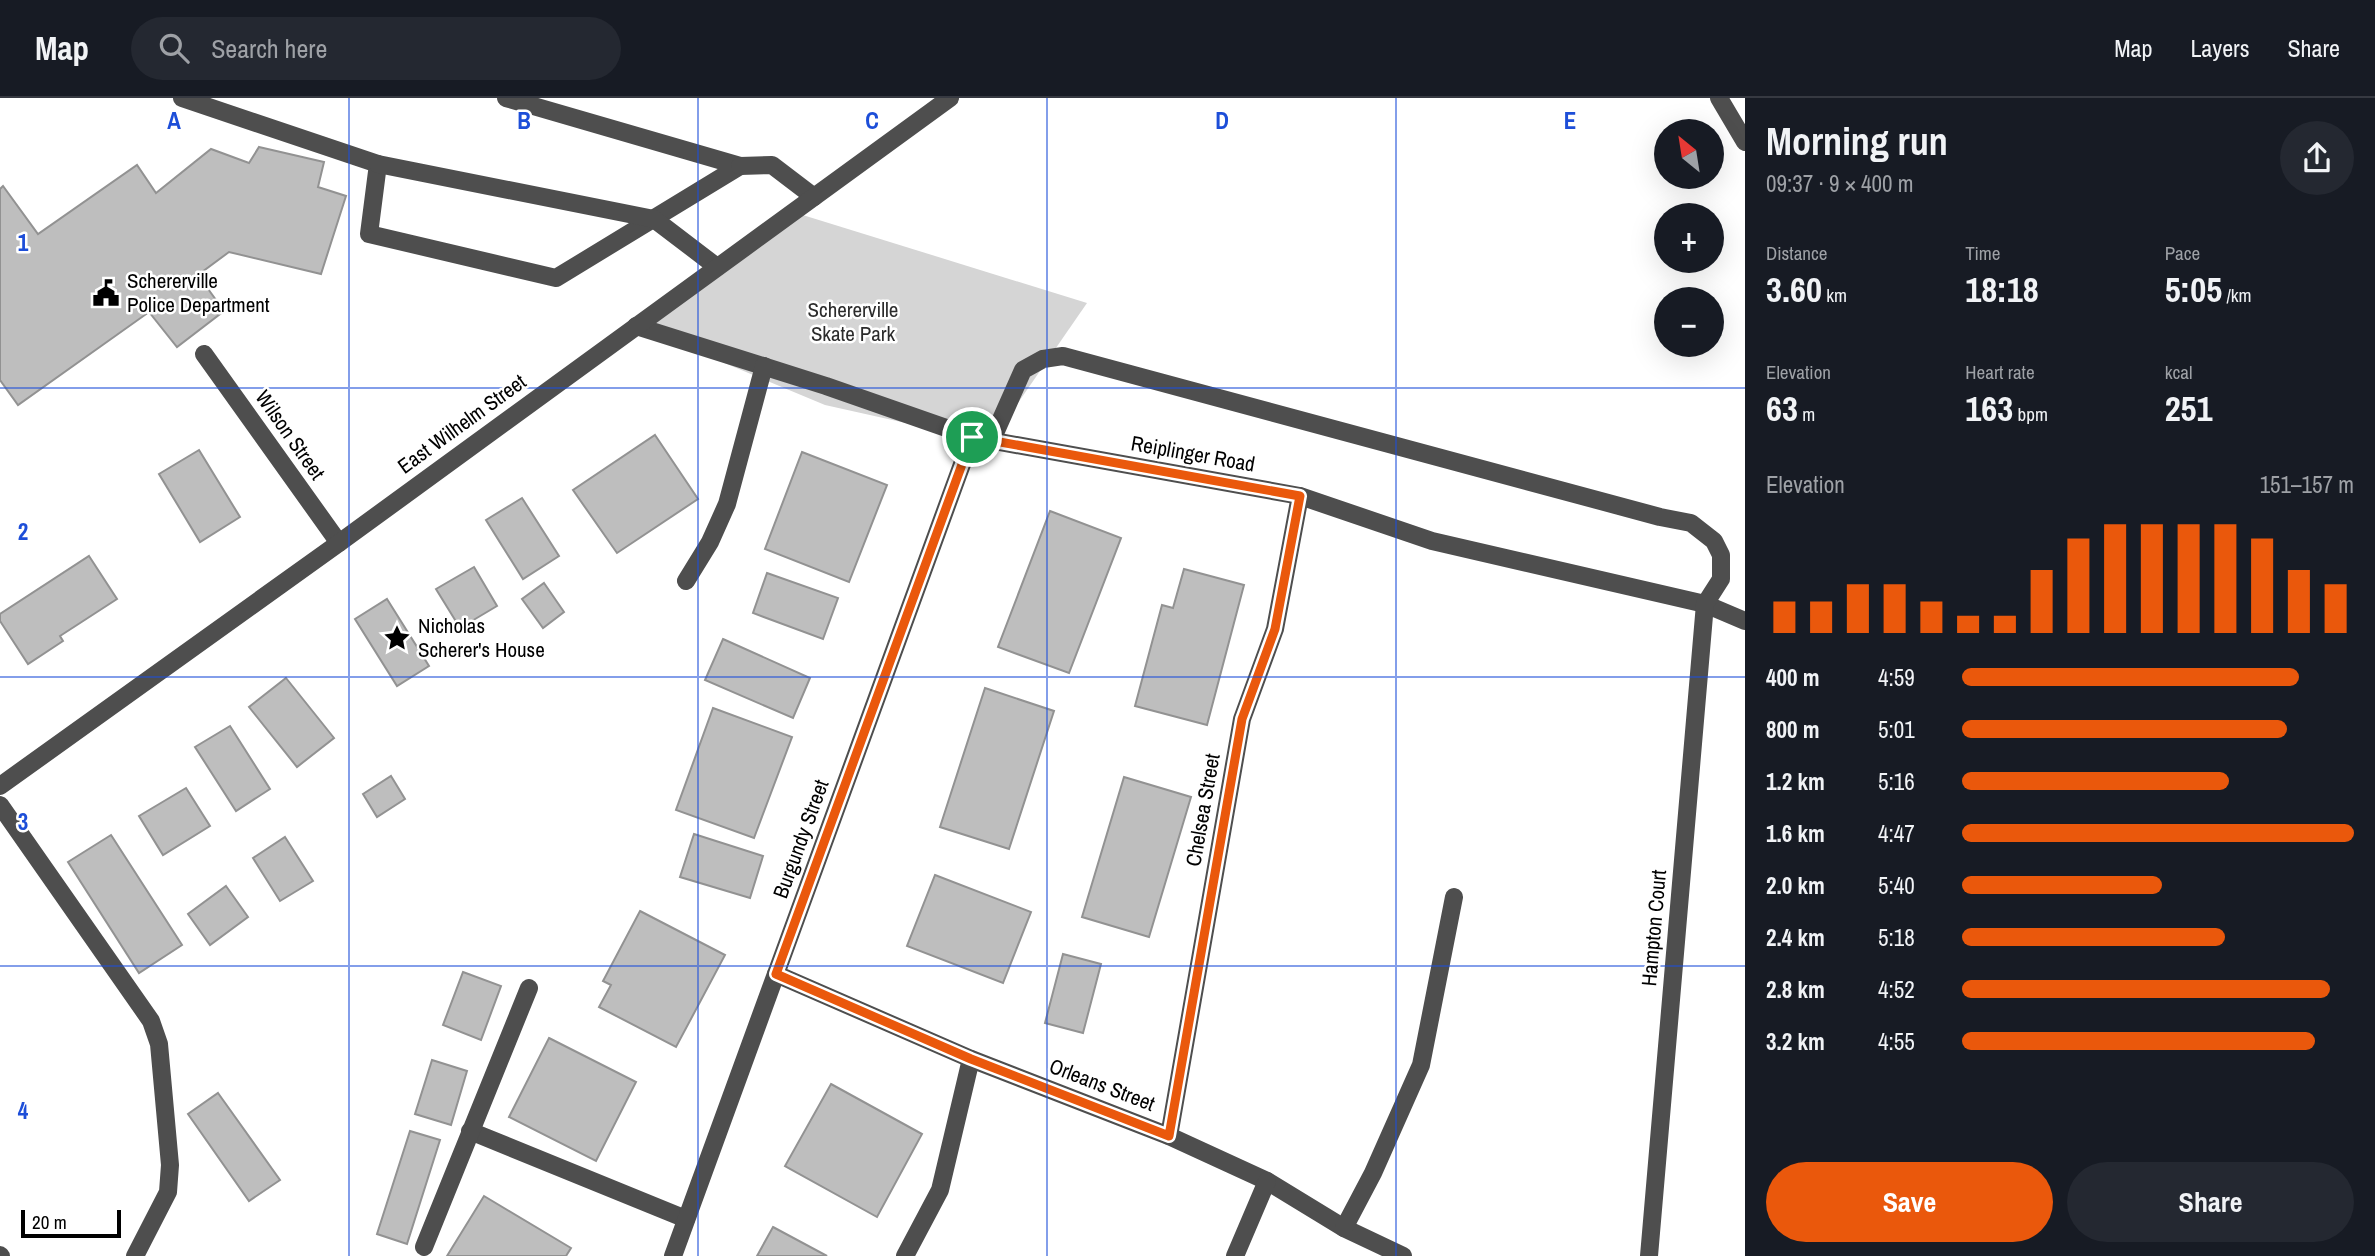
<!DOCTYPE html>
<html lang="en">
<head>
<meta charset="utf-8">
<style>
	body { margin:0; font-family:"Archivo Narrow",sans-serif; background:#242831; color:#f1f3f6; height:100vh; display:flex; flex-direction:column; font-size:26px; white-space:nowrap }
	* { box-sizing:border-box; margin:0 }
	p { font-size:23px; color:#9ea1a6 }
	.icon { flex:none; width:38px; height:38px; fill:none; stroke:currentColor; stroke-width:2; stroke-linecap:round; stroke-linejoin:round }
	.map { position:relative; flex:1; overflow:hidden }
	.side { display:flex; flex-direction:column; background:#171b24; width:630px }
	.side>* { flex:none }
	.needle { width:46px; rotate:330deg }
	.tools { position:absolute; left:1654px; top:21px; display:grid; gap:14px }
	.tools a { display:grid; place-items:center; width:70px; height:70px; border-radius:50%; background:#171b24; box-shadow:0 7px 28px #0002; font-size:35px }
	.scale { position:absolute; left:21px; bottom:18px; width:100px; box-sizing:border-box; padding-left:7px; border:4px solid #000; border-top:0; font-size:19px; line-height:24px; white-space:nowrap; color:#000; -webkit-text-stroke:5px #fff; paint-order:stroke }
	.pin { position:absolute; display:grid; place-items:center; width:60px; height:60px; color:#fff; margin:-30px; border:4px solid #fff; border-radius:50%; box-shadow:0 2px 7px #0007 }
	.round { display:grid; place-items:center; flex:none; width:74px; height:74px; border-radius:37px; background:#242831 }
	.head { display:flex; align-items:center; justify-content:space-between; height:119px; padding:0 21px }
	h1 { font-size:38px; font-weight:700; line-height:52px }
	.stats { display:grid; grid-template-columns:repeat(3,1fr); gap:10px; height:119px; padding:7px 21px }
	.stats div { display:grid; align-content:center }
	.stats b { font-size:35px; font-weight:700 }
	.stats small { font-size:19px; font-weight:400 }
	.stats p { font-size:19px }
	.chart { height:196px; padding:14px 21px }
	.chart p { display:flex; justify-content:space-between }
	.chart svg { width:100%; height:126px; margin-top:7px; stroke:#ea580c; stroke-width:6 }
	.cta { display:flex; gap:14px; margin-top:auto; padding:14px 21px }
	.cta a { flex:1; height:80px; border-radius:42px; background:#ea580c; color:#fff; font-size:28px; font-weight:700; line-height:80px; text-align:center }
	.cta a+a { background:#242831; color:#f1f3f6 }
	ul { padding:0 21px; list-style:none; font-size:23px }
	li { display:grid; grid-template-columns:112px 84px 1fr; align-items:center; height:52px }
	li i { height:18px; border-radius:9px; background:#ea580c }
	header { display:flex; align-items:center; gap:42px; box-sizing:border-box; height:98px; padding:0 35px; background:#171b24; border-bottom:2px solid #363941 }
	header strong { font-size:33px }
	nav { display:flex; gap:38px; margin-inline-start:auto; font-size:24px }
	.search { width:490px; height:63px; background:#242831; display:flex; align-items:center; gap:18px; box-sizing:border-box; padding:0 24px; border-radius:38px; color:#9ea1a6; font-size:26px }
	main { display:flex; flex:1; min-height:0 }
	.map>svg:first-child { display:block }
</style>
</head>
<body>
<header>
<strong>Map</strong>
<div class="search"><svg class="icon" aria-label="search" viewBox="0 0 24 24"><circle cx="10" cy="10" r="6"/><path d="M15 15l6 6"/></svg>Search here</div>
<nav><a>Map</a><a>Layers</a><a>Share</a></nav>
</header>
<main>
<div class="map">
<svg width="1745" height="1158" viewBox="0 0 1745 1158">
	<rect width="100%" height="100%" fill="#fff"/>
	<path fill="#d5d5d5" d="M793,114L1087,205L991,344L825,307L636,228Z"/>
	<g fill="#bebebe" stroke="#929292" stroke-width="2">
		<path d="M259,49L324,64L318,89L346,98L321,176L229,154L198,177L224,213L177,249L149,214L18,307L0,282V91L3,88L38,136L137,67L156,95L211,51L249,65Z"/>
		<path d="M655,337L698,401L617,455L573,392Z"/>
		<path d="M199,352L240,419L200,444L159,376Z"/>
		<path d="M802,354L887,387L849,484L765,451Z"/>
		<path d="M522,400L559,458L523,481L486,422Z"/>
		<path d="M1050,413L1121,440L1069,575L998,549Z"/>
		<path d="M89,458L117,501L60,538L63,543L28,566L0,523V516Z"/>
		<path d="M474,469L497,508L460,530L436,491Z"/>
		<path d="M1184,471L1244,487L1207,627L1135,608L1162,507L1173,510Z"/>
		<path d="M767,475L838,500L823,541L753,515Z"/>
		<path d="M544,485L564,514L543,530L522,501Z"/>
		<path d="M387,501L429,568L397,588L355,521Z"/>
		<path d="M723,541L810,580L793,620L705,582Z"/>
		<path d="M286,580L334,640L297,669L249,609Z"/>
		<path d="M985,590L1054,613L1009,751L940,729Z"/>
		<path d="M713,610L792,639L754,740L676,712Z"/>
		<path d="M230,628L270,691L236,713L195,649Z"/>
		<path d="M391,678L405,701L377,719L363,696Z"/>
		<path d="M1124,679L1191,699L1149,839L1082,819Z"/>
		<path d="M186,690L210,728L163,757L139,718Z"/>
		<path d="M694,736L763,758L750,800L680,779Z"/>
		<path d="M111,737L182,847L139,875L68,764Z"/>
		<path d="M285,739L313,783L280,803L253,760Z"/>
		<path d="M935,777L1031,814L1003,885L907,848Z"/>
		<path d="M226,788L248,819L210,847L188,816Z"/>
		<path d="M640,813L725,857L676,949L599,909L611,887L603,883Z"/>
		<path d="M1063,856L1101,866L1083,935L1045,925Z"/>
		<path d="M463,874L501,888L481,942L443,927Z"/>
		<path d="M549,940L636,984L596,1063L509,1019Z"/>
		<path d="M432,962L467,973L451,1027L415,1016Z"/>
		<path d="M831,986L922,1036L877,1119L785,1068Z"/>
		<path d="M218,995L280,1082L249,1103L188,1016Z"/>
		<path d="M410,1033L440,1042L407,1146L377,1136Z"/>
		<path d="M484,1098L571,1150L566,1158H447Z"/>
		<path d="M773,1129L827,1158H757Z"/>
	</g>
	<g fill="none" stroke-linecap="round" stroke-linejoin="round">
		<g stroke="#4e4e4e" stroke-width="18">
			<path d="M182,0L378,66L369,136L556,180L740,68L506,0"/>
			<path d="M1719,0L1745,44"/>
			<path d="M378,66L654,121L717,169"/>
			<path d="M740,68L772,67L814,99"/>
			<path d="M636,228L826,288L972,339L1300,398L1432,443L1705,506L1745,523"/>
			<path d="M204,256L339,445"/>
			<path d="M991,344L1023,272L1043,261L1063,258L1660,419L1691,425L1714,443L1721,457V481L1705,506L1649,1158"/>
			<path d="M686,483L710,444L727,406L764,268"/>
			<path d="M0,688L339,445L950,0"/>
			<path d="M0,707L151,923L159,946L170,1067L168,1094L135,1158"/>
			<path d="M776,876L971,961L1169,1038L1267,1083L1344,1130L1403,1158"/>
			<path d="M470,1033L686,1121"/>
			<path d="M1169,1038L1242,621L1275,531L1300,398"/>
			<path d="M1344,1130L1373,1075L1421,967L1454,799"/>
			<path d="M424,1149L529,890"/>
			<path d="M0,1157L1,1158"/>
			<path d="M673,1158L972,339"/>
			<path d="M905,1158L940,1092L971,961"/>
			<path d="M1235,1158L1267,1083"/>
		</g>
	</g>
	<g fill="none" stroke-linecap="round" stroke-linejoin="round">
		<defs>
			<path id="route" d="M972,339L1300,398L1275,531L1242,621L1169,1038L971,961L776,876Z"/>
		</defs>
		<use href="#route" stroke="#fff" stroke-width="14"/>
		<use href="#route" stroke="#ea580c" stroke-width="9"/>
	</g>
	<path fill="none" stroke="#1d4ed8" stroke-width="2" stroke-opacity="0.55" d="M349,0V1158M698,0V1158M1047,0V1158M1396,0V1158M0,290H1745M0,579H1745M0,868H1745"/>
	<defs>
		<symbol id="civic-bare" viewBox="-9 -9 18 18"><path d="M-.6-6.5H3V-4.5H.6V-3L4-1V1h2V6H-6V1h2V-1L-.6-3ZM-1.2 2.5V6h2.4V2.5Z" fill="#000" stroke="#fff" stroke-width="2.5" paint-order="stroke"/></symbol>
		<symbol id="sight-bare" viewBox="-9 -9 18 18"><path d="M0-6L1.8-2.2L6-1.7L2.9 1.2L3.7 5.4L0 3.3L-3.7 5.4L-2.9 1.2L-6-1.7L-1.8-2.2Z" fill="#000" stroke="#fff" stroke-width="2.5" paint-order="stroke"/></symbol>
	</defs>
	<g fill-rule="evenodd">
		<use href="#civic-bare" x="87" y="176" width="38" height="38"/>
		<use href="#sight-bare" x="378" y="521" width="38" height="38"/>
	</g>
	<g text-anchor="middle" stroke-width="5" stroke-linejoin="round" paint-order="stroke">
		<g font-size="21" fill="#000" stroke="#fff" text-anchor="start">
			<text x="127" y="190">Schererville<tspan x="127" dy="24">Police Department</tspan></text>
			<text x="418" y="535">Nicholas<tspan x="418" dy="24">Scherer's House</tspan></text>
		</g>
		<g font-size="21" fill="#2c2c2c" stroke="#fff">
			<text x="853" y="219">Schererville<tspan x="853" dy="24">Skate Park</tspan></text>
		</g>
		<g font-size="21" fill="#000" stroke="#fff">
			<text transform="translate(462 326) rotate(-36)" y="7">East Wilhelm Street</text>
			<text transform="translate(290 337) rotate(55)" y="7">Wilson Street</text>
			<text transform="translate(1193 356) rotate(10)" y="7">Reiplinger Road</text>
			<text transform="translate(1203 712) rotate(-80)" y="7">Chelsea Street</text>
			<text transform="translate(801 741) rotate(-70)" y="7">Burgundy Street</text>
			<text transform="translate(1654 830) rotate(-85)" y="7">Hampton Court</text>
			<text transform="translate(1102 987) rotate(21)" y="7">Orleans Street</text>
		</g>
	</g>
	<g font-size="23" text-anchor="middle" font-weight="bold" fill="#1d4ed8" stroke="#fff" stroke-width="5" stroke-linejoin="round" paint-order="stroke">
		<text x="174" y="31">A</text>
		<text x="524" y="31">B</text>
		<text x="872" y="31">C</text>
		<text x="1222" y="31">D</text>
		<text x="1570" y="31">E</text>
		<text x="23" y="153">1</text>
		<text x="23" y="442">2</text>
		<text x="23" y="732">3</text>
		<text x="23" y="1021">4</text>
	</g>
</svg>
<div class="tools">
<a><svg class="needle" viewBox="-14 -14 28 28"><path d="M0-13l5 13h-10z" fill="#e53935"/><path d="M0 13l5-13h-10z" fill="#9ea1a6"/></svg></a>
<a>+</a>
<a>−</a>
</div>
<div class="scale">20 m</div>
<div class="pin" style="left:972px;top:339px;background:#1e9e55"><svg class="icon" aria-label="arrive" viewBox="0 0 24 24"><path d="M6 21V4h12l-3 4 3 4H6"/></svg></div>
</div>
<section class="side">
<div class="head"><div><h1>Morning run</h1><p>09:37 · 9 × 400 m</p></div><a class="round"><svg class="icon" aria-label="share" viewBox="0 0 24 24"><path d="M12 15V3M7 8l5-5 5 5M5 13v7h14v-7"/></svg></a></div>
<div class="stats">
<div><p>Distance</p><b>3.60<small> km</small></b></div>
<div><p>Time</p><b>18:18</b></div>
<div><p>Pace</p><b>5:05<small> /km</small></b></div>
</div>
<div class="stats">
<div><p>Elevation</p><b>63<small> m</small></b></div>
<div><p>Heart rate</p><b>163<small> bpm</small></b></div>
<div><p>kcal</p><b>251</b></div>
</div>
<div class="chart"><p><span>Elevation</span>151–157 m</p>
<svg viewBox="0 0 160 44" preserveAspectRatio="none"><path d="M5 44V33M15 44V33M25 44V27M35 44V27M45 44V33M55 44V38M65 44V38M75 44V22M85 44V11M95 44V6M105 44V6M115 44V6M125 44V6M135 44V11M145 44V22M155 44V27"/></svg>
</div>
<ul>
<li><b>400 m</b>4:59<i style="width:86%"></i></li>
<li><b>800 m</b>5:01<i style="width:83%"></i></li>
<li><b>1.2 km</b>5:16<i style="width:68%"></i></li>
<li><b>1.6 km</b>4:47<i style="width:100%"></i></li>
<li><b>2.0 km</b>5:40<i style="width:51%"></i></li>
<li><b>2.4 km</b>5:18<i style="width:67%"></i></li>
<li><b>2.8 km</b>4:52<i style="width:94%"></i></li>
<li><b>3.2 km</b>4:55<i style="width:90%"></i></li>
</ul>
<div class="cta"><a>Save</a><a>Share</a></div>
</section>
</main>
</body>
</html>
